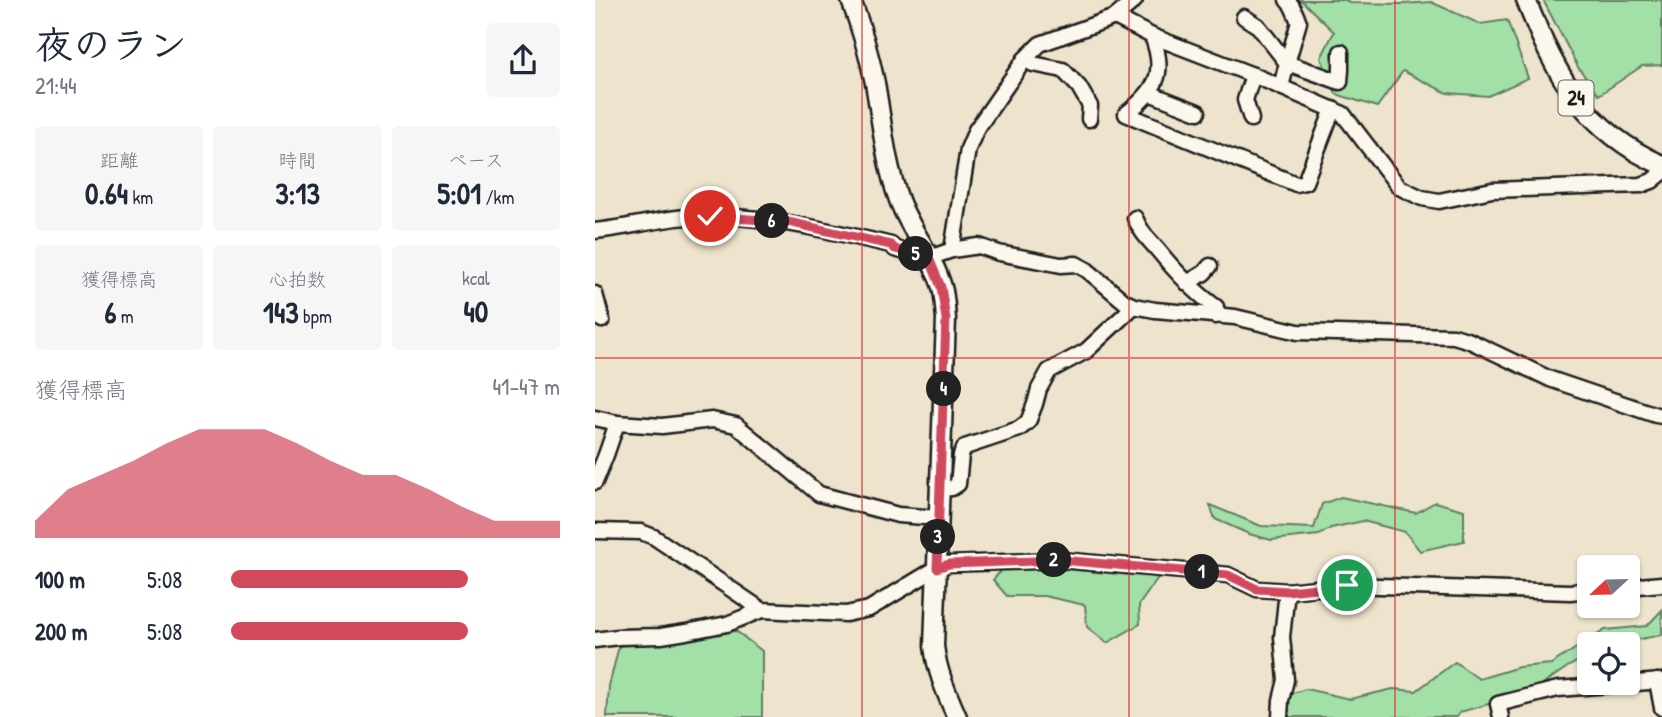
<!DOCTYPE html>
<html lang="ja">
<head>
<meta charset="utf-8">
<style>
	body { margin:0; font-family:"Patrick Hand","Klee One",sans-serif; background:#f6f6f7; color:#1f2937; height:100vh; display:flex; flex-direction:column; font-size:26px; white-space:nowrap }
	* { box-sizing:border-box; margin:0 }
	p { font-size:23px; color:#747a83 }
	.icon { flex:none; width:38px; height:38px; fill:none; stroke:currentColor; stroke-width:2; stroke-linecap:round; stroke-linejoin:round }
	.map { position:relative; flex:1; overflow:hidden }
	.panel { display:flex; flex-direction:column; background:#fff; width:595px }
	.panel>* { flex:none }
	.needle { width:46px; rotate:248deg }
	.controls { position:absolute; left:982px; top:555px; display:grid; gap:14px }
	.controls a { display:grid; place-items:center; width:63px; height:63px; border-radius:7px; background:#fff; box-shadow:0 2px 5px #0004; font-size:35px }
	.pin { position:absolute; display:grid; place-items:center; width:60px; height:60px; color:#fff; margin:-30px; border:4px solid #fff; border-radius:50%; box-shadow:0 2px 7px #0007 }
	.km { position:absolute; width:35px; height:35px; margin:-18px; border-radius:50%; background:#222; color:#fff; font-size:19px; line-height:35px; text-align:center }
	.round { display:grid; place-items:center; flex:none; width:74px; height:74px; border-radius:7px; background:#f6f6f7 }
	.headline { display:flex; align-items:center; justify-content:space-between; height:119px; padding:0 35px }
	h1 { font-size:38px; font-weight:700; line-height:52px }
	.stats { display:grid; grid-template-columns:repeat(3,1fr); gap:10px; height:119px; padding:7px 35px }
	.stats div { display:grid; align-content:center; border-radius:7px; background:#f6f6f7; text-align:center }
	.stats b { font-size:30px; font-weight:700 }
	.stats small { font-size:19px; font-weight:400 }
	.stats p { font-size:19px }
	.chart { height:196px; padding:14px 35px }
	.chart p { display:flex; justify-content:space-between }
	.chart svg { width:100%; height:126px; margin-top:7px; fill:#d1495b; opacity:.7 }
	ul { padding:0 35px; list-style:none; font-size:23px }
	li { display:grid; grid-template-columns:112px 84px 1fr; align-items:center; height:52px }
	li i { height:18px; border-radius:9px; background:#d1495b }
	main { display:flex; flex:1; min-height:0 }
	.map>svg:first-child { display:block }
</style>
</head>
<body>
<main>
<section class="panel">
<div class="headline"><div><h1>夜のラン</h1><p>21:44</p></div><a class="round"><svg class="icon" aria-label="share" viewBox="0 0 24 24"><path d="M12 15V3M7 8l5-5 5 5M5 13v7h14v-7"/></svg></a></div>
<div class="stats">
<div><p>距離</p><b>0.64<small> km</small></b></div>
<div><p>時間</p><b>3:13</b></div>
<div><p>ペース</p><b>5:01<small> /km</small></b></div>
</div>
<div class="stats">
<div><p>獲得標高</p><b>6<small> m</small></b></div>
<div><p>心拍数</p><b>143<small> bpm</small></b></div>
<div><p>kcal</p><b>40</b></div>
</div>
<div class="chart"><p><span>獲得標高</span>41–47 m</p>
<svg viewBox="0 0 160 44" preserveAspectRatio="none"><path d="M0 44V38L10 27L20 22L30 17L40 11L50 6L60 6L70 6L80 11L90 17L100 22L110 22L120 27L130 33L140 38L150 38L160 38V44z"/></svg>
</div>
<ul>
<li><b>100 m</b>5:08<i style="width:72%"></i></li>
<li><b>200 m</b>5:08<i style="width:72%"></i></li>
</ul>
</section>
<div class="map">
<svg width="1067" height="717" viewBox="0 0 1067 717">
	<rect width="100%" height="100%" fill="#eee4cd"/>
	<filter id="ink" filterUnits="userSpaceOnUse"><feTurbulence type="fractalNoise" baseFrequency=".0143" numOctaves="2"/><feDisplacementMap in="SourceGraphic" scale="14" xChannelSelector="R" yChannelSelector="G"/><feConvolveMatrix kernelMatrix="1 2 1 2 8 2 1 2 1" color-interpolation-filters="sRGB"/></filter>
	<g filter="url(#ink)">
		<g fill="#a2e0a8" stroke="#5f7e62" stroke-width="2">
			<path d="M706,0H751L754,3L808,4L836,2L885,24L912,20L933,78L893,96L852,93L808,71L782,107L741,94L726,58L739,32Z"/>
			<path d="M948,0H1067V65L1047,66L1004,95L983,67Z"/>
			<path d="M746,497L821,513L840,502L869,510V541L825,551L810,532L768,521L736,528L724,535L676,540L654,534L620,519L615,505L666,526L719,528L727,504Z"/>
			<path d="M476,566L564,576L544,605L545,624L512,643L492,627L490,605L449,596H412L398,580L409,567Z"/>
			<path d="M1067,610V635L1019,644H994V655L974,666L936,692L865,712L862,717H694L692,705L697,693L711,689L755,699L798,689L821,691L860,662L884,679L924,667L956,664L1010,630L1052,626Z"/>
			<path d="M141,631L167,651V717H12L14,686L24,646Z"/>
		</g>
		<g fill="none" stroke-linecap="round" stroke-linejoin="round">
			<defs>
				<g id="minor">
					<path d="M692,0L697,6L704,22L692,63L745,82L746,70V52"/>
					<path d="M520,17L557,36L658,75L748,114L804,187L827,198L844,201L897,190L1046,185L1057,181L1067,173"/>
					<path d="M649,17L663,26L692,63L686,87"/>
					<path d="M557,36C572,74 561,90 531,114L701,184L710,182L738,109"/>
					<path d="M430,59L438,64L468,70L484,87L495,106L494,119"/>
					<path d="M554,93L603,112"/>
					<path d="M656,119L650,100L658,75"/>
					<path d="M540,218C545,231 553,239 562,249C580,271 598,291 621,307L620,316"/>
					<path d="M0,231C39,227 77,215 117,216C179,217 236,231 296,245L300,249L334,258L357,250L384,246L404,253L466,265L481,264L492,270L530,302L539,306L560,310L640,317L703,332L859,336L875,341L955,379L1061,415L1067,416"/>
					<path d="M357,250L373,149L381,130L430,59L445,44L520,17L540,0"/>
					<path d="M592,283L609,273L615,266"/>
					<path d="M0,294L7,320"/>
					<path d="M0,418L22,423L67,426L117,420L141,425L224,494L303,515L343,518"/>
					<path d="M0,482L11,455L22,423"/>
					<path d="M345,489L357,488L363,484L366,455L370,447L424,429L433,422L440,404L444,389L454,371L491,351L539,306"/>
					<path d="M0,531L46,532L59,537L167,610"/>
					<path d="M1032,587L1067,584"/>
					<path d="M0,640L23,637L66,636L91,632L132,624L167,610L251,614L274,609L342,568L353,564L466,560L633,575L662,589L692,591L752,585L975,592L994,590"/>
					<path d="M1062,681L1067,708"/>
					<path d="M685,717L686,700L691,680L687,637L692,591"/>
					<path d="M906,717L903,704L963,689L1067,681"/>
				</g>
				<g id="major">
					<path d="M256,0C266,27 274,54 280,83C287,122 290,162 304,200C315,230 338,256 347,287C350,297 350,309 351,319L339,646C342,672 352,694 362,717"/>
					<path d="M931,0C960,75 990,131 1067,165"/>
				</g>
			</defs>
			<use href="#minor" stroke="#1c1c1c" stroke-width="19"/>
			<use href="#major" stroke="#1c1c1c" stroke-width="23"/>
			<use href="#minor" stroke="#fbf7ec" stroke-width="14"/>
			<use href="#major" stroke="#fbf7ec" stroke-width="18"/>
		</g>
	</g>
	<g fill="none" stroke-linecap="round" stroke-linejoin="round" filter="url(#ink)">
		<defs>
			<path id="route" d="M115,216L193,222L296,245L300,249L334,258L346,287L351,319L342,568L354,564L466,560L633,575L662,589L692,591L752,585"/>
		</defs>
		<use href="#route" stroke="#fff" stroke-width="14"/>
		<use href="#route" stroke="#d1495b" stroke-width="9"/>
	</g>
	<path fill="none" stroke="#d62828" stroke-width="2" stroke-opacity="0.55" d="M267,0V717M534,0V717M800,0V717M0,358H1067"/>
	<g text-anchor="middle" stroke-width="5" stroke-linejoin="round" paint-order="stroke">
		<rect fill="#fbf7ec" stroke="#5f5e5a" stroke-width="2" x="963.5" y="80.5" width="35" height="35" rx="5"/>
		<g font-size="21" font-weight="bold" fill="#1c1c1c">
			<text x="981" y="105">24</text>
		</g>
	</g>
</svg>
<div class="controls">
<a><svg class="needle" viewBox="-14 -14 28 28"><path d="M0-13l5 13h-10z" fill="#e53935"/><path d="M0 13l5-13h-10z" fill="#747a83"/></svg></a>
<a><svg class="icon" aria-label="locate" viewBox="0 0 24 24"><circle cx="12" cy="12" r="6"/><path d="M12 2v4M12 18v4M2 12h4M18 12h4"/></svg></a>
</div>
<div class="pin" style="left:752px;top:585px;background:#1e9e55"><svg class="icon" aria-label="arrive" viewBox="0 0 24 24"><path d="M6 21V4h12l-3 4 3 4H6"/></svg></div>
<div class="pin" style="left:115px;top:216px;background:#d93025"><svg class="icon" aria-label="check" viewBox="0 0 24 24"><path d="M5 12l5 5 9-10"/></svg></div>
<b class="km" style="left:607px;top:572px">1</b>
<b class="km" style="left:459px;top:560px">2</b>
<b class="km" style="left:343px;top:537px">3</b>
<b class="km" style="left:349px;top:389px">4</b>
<b class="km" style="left:321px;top:254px">5</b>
<b class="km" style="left:177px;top:221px">6</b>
</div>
</main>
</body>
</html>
